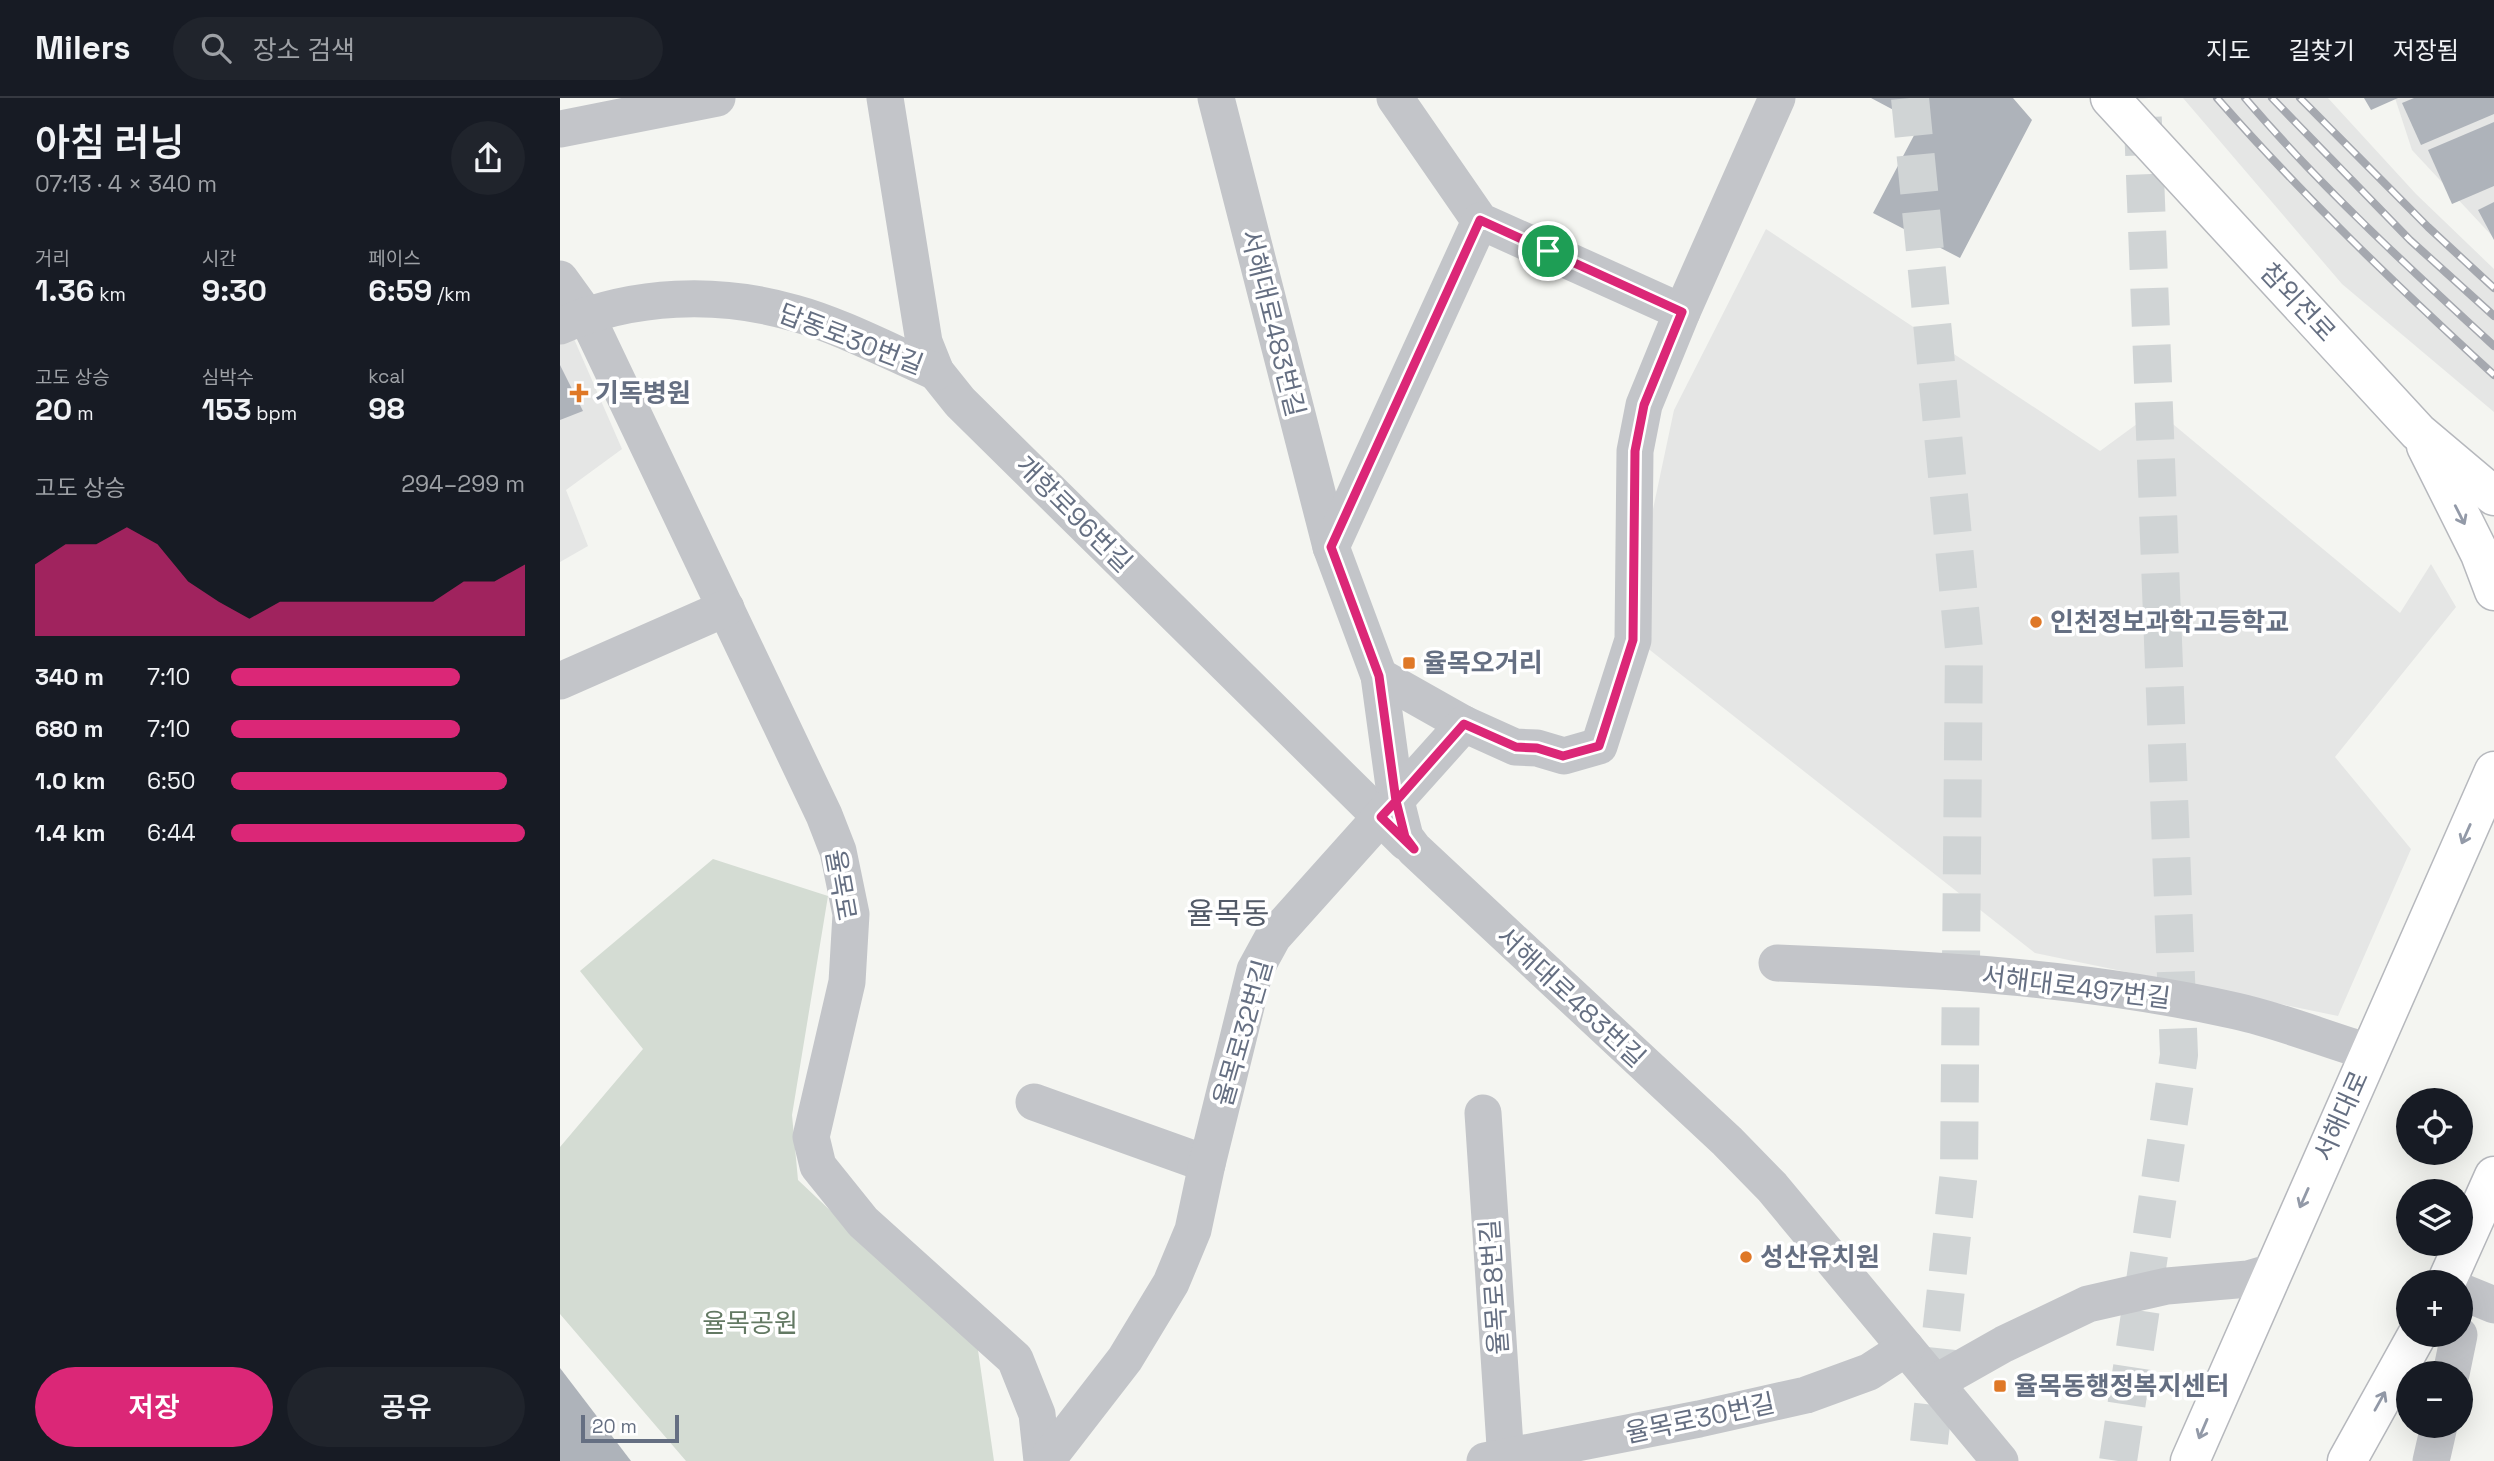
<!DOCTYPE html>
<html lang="ko">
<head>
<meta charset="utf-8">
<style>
	body { margin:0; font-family:"Space Grotesk","Noto Sans KR",sans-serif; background:#20242c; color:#f1f3f6; height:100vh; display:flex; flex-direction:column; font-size:26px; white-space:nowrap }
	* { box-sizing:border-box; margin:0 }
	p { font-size:23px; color:#9ea1a6 }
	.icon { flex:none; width:38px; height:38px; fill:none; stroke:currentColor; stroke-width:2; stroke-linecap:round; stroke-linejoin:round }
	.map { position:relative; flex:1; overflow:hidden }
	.sheet { display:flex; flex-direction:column; background:#171b24; width:560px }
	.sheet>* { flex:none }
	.controls { position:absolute; left:1836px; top:990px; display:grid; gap:14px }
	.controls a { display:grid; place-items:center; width:77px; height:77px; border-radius:50%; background:#171b24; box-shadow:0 7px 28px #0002; font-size:35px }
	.scale { position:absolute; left:21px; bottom:18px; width:98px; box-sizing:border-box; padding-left:7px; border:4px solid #656f82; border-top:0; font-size:19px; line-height:24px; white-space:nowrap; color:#656f82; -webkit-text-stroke:5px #fff; paint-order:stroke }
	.pin { position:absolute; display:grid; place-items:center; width:60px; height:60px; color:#fff; margin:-30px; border:4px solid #fff; border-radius:50%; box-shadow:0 2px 7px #0007 }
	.round { display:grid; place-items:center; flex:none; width:74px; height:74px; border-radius:37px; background:#20242c }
	.summary { display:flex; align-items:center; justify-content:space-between; height:119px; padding:0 35px }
	h1 { font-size:38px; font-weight:600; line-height:52px }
	.stats { display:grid; grid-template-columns:repeat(3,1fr); gap:10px; height:119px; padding:7px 35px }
	.stats div { display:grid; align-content:center }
	.stats b { font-size:30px; font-weight:600 }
	.stats small { font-size:19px; font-weight:400 }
	.stats p { font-size:19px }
	.chart { height:196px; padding:14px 35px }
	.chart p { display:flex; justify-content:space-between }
	.chart svg { width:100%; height:126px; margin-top:7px; fill:#db2777; opacity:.7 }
	.cta { display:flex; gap:14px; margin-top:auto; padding:14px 35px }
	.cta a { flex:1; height:80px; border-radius:42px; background:#db2777; color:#fff; font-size:28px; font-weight:600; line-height:80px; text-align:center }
	.cta a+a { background:#20242c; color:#f1f3f6 }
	ul { padding:0 35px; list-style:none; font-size:23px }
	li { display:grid; grid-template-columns:112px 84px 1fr; align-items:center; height:52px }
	li i { height:18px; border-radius:9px; background:#db2777 }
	header { display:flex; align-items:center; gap:42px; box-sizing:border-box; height:98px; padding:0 35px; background:#171b24; border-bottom:2px solid #363941 }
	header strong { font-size:33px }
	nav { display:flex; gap:38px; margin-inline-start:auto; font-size:24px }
	.search { width:490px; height:63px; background:#20242c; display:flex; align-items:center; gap:18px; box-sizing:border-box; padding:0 24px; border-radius:38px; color:#9ea1a6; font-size:26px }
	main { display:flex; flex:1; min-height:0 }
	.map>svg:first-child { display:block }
</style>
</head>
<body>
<header>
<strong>Milers</strong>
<div class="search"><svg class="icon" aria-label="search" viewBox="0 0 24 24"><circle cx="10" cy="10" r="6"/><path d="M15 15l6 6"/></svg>장소 검색</div>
<nav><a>지도</a><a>길찾기</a><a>저장됨</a></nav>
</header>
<main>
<section class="sheet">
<div class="summary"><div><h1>아침 러닝</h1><p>07:13 · 4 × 340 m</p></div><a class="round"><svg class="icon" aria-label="share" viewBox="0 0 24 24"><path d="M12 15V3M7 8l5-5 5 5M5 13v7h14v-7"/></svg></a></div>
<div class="stats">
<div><p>거리</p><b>1.36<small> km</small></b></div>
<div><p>시간</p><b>9:30</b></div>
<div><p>페이스</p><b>6:59<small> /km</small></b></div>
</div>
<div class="stats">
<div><p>고도 상승</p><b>20<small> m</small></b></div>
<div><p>심박수</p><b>153<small> bpm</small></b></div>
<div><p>kcal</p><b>98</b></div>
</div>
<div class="chart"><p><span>고도 상승</span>294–299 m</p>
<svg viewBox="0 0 160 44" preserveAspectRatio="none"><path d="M0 44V19L10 12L20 12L30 6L40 12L50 25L60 32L70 38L80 32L90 32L100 32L110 32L120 32L130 32L140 25L150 25L160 19V44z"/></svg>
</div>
<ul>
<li><b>340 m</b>7:10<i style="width:78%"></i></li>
<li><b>680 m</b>7:10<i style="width:78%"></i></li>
<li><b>1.0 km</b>6:50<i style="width:94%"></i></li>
<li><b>1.4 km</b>6:44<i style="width:100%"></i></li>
</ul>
<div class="cta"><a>저장</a><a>공유</a></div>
</section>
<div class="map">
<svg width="1934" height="1363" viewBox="0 0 1934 1363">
	<rect width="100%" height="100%" fill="#f4f5f1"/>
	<g fill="#e5e6e5">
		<path d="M1623,0H1768L1856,96L1934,171V314L1782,186Z"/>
		<path d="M1835,0H1934V140L1852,52Z"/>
		<path d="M1206,131L1540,353L1596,312L1840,515L1871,466L1896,509L1775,659L1851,751L1778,918L1475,855L1067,534L1114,312Z"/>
		<path d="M11,234L62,351L6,392L28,448L0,464V238Z"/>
	</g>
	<path fill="#d4dcd3" d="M153,761L268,798L232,1017L238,1082L418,1252L434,1363H126L0,1216V1049L83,951L20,873Z"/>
	<g fill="#aeb3ba">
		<path d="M1311,0H1453L1472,22L1400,160L1313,115L1360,26Z"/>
		<path d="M1804,0H1838L1811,12Z"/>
		<path d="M1854,0H1934V16L1861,47L1842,5Z"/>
		<path d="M1934,24V88L1892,106L1868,52Z"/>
		<path d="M1934,104V142L1918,112Z"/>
		<path d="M0,267L23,313L0,322Z"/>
		<path d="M0,1270L71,1363H0Z"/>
	</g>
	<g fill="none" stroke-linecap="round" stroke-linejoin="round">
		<g stroke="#d0d4d5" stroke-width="38" stroke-dasharray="38 19" stroke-linecap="butt">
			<path d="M1350,0L1404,551L1399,1073L1367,1363"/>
			<path d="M1558,1363L1619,957L1582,0"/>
		</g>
		<defs>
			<g id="major">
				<path d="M1550,0L1858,334L1934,398"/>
				<path d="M1866,348L1920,456L1934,493"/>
				<path d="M1886,1185L1934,1078"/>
				<path d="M1630,1363L1934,673"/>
				<path d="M1787,1363L1857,1237"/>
			</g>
		</defs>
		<use href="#major" stroke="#b6b8bd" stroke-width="41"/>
		<g stroke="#c3c5c9" stroke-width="37">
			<path d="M325,0L364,244L376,274L400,304L846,744"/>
			<path d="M656,0L771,449L819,578L836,703L845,739L854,751L1167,1043L1212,1089L1440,1363"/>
			<path d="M835,0L920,123L1122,214"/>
			<path d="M0,31L157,0"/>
			<path d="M0,181L26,217L264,717L278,753L291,816L287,884L251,1039L258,1068L303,1124L455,1261L477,1316L482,1363"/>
			<path d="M0,228C73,196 158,193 234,215C279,227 332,255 376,274"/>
			<path d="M771,449L920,123"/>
			<path d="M819,578L904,626L955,649L977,650L1004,658L1039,648L1073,542L1075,353L1084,307L1122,214L1217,0"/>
			<path d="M0,583L166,510"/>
			<path d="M1217,865C1371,871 1525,879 1676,913C1721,923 1765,941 1809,954"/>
			<path d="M474,1004L647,1066"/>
			<path d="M923,1015L946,1363"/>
			<path d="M1900,1193L1934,1207"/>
			<path d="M1891,1276L1899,1237"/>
			<path d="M1375,1285L1444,1246L1528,1206L1607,1188L1688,1181L1712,1174"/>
			<path d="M486,1363L565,1261L611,1185L633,1132L647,1066L695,872L713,839L904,626"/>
			<path d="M925,1363L1139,1321L1246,1297L1309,1274L1346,1250"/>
			<path d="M1871,1363L1879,1328"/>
		</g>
		<use href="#major" stroke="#fff" stroke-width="38"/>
		<defs>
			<g id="rail">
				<path d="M1657,0C1744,99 1837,188 1934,277"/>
				<path d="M1685,0C1761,89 1848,169 1934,248"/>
				<path d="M1712,0L1850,142L1934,218"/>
				<path d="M1740,0L1868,129L1934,190"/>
			</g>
		</defs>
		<use href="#rail" stroke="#a5a8af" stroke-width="8"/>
		<use href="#rail" stroke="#fff" stroke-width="5" stroke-dasharray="16" stroke-linecap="butt"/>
	</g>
	<defs><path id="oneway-shaft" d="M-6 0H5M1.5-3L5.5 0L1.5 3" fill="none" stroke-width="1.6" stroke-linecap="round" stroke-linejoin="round" transform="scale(1.75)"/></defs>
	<g stroke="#939aa8">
		<use href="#oneway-shaft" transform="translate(1900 417) rotate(63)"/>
		<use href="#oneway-shaft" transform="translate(1906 736) rotate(114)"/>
		<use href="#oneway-shaft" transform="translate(1744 1100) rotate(114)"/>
		<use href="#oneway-shaft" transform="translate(1820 1303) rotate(-61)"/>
		<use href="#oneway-shaft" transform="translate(1643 1331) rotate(113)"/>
	</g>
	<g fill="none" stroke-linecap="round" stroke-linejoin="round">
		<defs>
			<path id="route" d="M988,153L920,122L771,449L819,578L836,703L821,719L854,751L845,739L836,703L904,626L956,649L977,650L1003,658L1039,648L1073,542L1075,353L1084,307L1122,214L988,153"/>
		</defs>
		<use href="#route" stroke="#fff" stroke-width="14"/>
		<use href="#route" stroke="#db2777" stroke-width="9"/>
	</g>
	<g fill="#df7827" stroke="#fff" stroke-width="2.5">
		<path d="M15.5 284.5h7v7h7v7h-7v7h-7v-7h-7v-7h7z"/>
		<circle cx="1476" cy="524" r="7"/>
		<rect x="842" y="558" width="14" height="14" rx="3.5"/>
		<circle cx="1186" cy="1159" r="7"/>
		<rect x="1433" y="1281" width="14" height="14" rx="3.5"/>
	</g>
	<g text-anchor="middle" stroke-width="7" stroke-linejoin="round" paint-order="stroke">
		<g font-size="26" fill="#656f82" stroke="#fff">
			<text transform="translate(1738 204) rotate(47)" y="9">참외전로</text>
			<text transform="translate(713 225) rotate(76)" y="9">서해대로483번길</text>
			<text transform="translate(291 241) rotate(21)" y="9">답동로30번길</text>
			<text transform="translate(514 416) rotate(45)" y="9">개항로96번길</text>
			<text transform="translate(281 787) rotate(80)" y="9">율목로</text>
			<text transform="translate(1516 889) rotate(7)" y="9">서해대로497번길</text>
			<text transform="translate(1011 899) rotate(43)" y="9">서해대로483번길</text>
			<text transform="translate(683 935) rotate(-74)" y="9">율목로32번길</text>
			<text transform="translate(1781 1018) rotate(-66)" y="9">서해대로</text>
			<text transform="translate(934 1189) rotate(-94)" y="9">율목로8번길</text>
			<text transform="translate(1140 1320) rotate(-12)" y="9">율목로30번길</text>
		</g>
		<g font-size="26" font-weight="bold" fill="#656f82" stroke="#fff" text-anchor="start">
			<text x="35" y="304">기독병원</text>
			<text x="1490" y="533">인천정보과학고등학교</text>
			<text x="863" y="574">율목오거리</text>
			<text x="1200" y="1168">성산유치원</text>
			<text x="1454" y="1297">율목동행정복지센터</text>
		</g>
		<g font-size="26" fill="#637963" stroke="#fff">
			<text x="190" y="1234">율목공원</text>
		</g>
		<g font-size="30" fill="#525a67" stroke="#fff">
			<text x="668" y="826">율목동</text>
		</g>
	</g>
</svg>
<div class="controls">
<a><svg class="icon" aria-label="locate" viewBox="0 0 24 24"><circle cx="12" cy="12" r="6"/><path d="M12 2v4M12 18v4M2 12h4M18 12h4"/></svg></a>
<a><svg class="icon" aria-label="layers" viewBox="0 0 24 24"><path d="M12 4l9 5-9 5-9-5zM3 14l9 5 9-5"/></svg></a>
<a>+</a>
<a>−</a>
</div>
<div class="scale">20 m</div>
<div class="pin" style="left:988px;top:153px;background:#1e9e55"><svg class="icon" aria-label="arrive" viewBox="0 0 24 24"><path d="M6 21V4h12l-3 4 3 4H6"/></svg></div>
</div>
</main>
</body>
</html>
